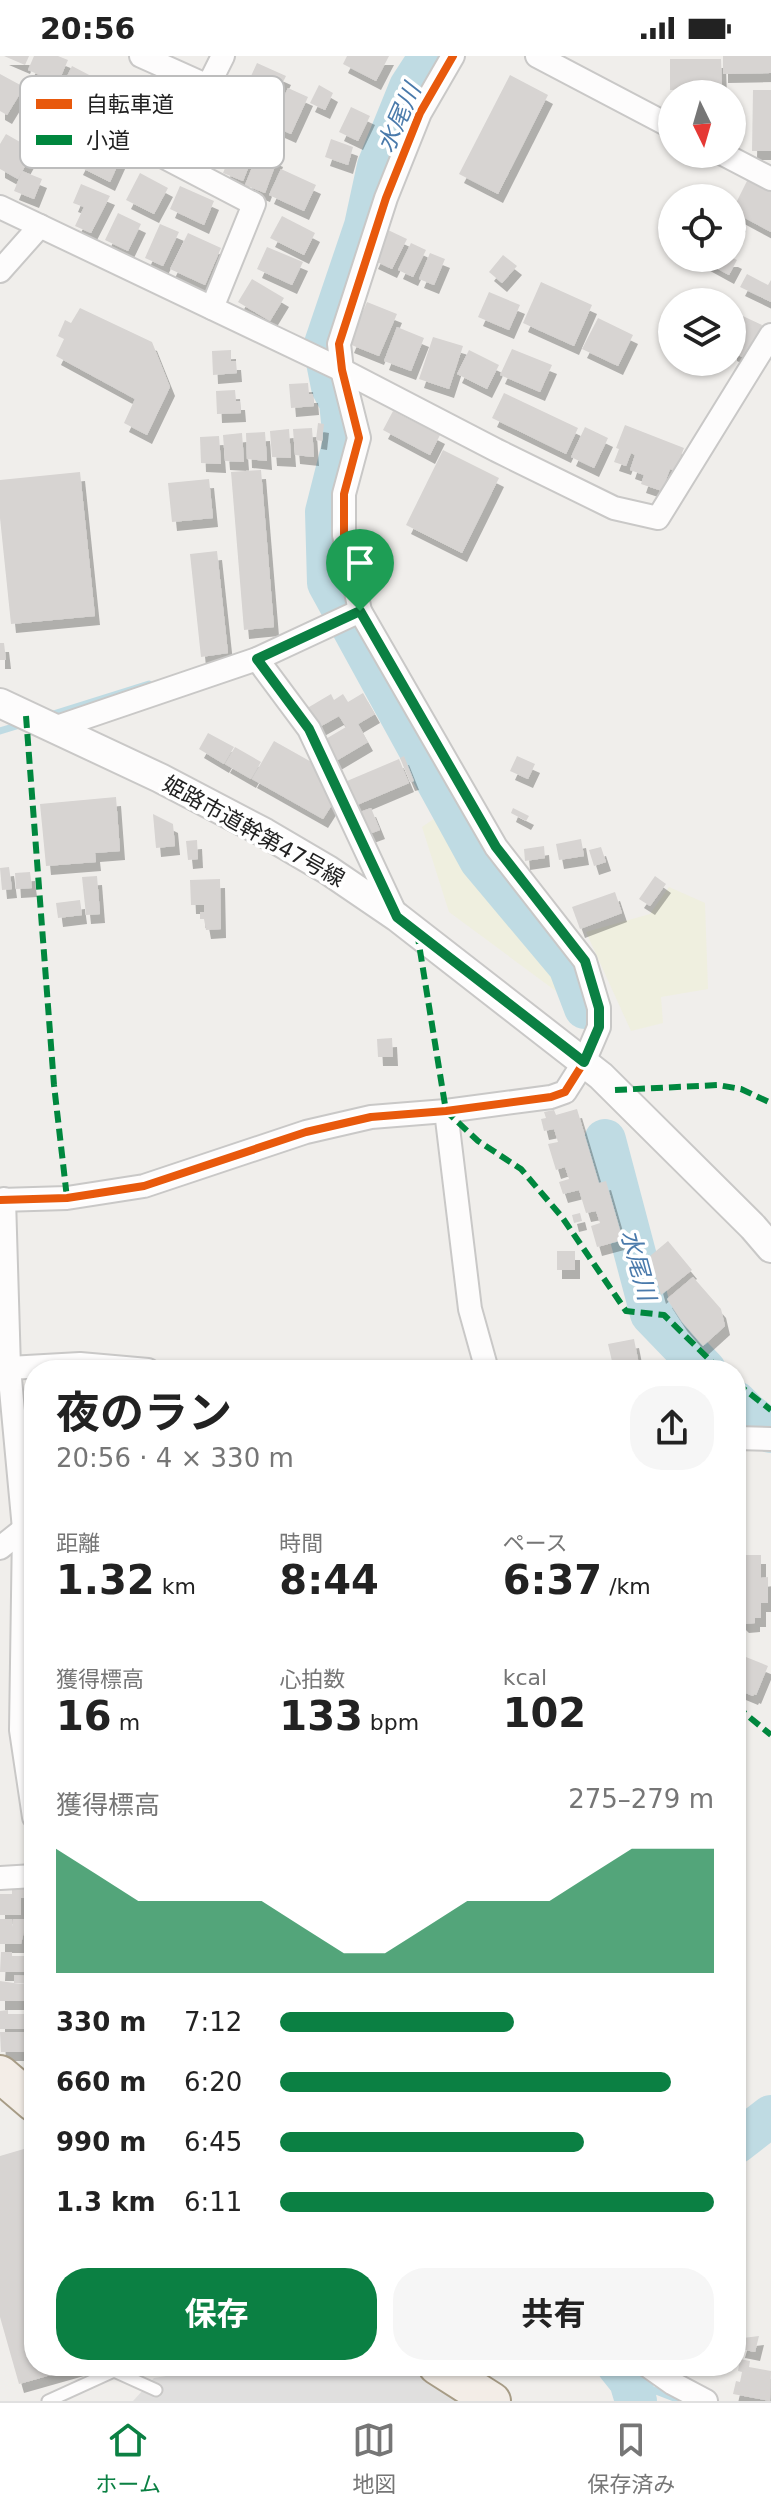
<!DOCTYPE html>
<html lang="ja">
<head>
<meta charset="utf-8">
<style>
	body { margin:0; font-family:"DejaVu Sans","Noto Sans JP",sans-serif; background:#f6f6f6; color:#222; height:100vh; display:flex; flex-direction:column; font-size:30px; white-space:nowrap }
	* { box-sizing:border-box; margin:0 }
	p { font-size:26px; color:#767676 }
	.icon { flex:none; width:44px; height:44px; fill:none; stroke:currentColor; stroke-width:2; stroke-linecap:round; stroke-linejoin:round }
	.map { position:relative; flex:1; overflow:hidden }
	.drawer { position:absolute; left:24px; top:1304px; width:722px; height:1016px; display:flex; flex-direction:column; background:#fff; border-radius:32px; box-shadow:0 2px 6px #0004 }
	.drawer>* { flex:none }
	.needle { width:52px; rotate:175deg }
	.fabs { position:absolute; left:658px; top:24px; display:grid; gap:16px }
	.fabs a { display:grid; place-items:center; width:88px; height:88px; border-radius:50%; background:#fff; box-shadow:0 2px 6px #0004; font-size:40px }
	.pin { position:absolute; display:grid; place-items:center; width:68px; height:68px; color:#fff; margin:-82px -34px; border-radius:50% 50% 50% 0; rotate:-45deg; box-shadow:0 0 8px #0007 }
	.pin .icon { rotate:45deg }
	.round { display:grid; place-items:center; flex:none; width:84px; height:84px; border-radius:32px; background:#f6f6f6 }
	.headline { display:flex; align-items:center; justify-content:space-between; height:136px; padding:0 32px }
	h1 { font-size:44px; font-weight:700; line-height:60px }
	.figures { display:grid; grid-template-columns:repeat(3,1fr); gap:12px; height:136px; padding:8px 32px }
	.figures div { display:grid; align-content:center }
	.figures b { font-size:40px; font-weight:700 }
	.figures small { font-size:22px; font-weight:400 }
	.figures p { font-size:22px }
	.chart { height:224px; padding:16px 32px }
	.chart p { display:flex; justify-content:space-between }
	.chart svg { width:100%; height:144px; margin-top:8px; fill:#0b8043; opacity:.7 }
	.cta { display:flex; gap:16px; margin-top:auto; padding:16px 32px }
	.cta a { flex:1; height:92px; border-radius:32px; background:#0b8043; color:#fff; font-size:32px; font-weight:700; line-height:92px; text-align:center }
	.cta a+a { background:#f6f6f6; color:#222 }
	ul { padding:0 32px; list-style:none; font-size:26px }
	li { display:grid; grid-template-columns:128px 96px 1fr; align-items:center; height:60px }
	li i { height:20px; border-radius:10px; background:#0b8043 }
	.status { display:flex; justify-content:space-between; align-items:center; height:56px; padding:0 40px; background:#fff; direction:ltr }
	.status svg { height:22px; fill:currentColor }
	.tab-bar { display:flex; justify-content:space-around; align-items:center; height:112px; border-top:2px solid #e0e0e0; background:#fff; font-size:22px; color:#767676 }
	.tab-bar a { display:grid; justify-items:center; gap:4px }
	.tab-bar .active { color:#0b8043 }
	.map>svg:first-child { display:block }
</style>
</head>
<body>
<div class="status"><b>20:56</b><svg viewBox="0 0 49 12"><path d="M0 12V9h3v3zM5 12V6h3v6zM10 12V3h3v9zM15 12V0h3v12zM26 1h20v11H26zM47 4h2v5h-2z"/></svg></div>
<div class="map">
<svg width="771" height="2345" viewBox="0 0 771 2345">
	<defs>
		<filter id="shadow"><feDropShadow dx="5" dy="9" stdDeviation="0" flood-color="#0004"/></filter>
	</defs>
	<rect width="100%" height="100%" fill="#f0eeeb"/>
	<g fill="#efefdf">
		<path d="M435,762L465,814L510,857L558,915L568,944L449,856L422,771Z"/>
		<path d="M669,831L705,847L708,933L661,941L663,967L631,975L586,876L650,858Z"/>
	</g>
	<path fill="#e0dfde" d="M226,2310H409L466,2345H133L154,2322Z"/>
	<g fill="none" stroke-linecap="round" stroke-linejoin="round">
		<g stroke="#bfdbe3" stroke-width="7">
			<path d="M47,660L149,628"/>
			<path d="M0,675L23,668"/>
			<path d="M630,2325L682,2345"/>
		</g>
		<g stroke="#bfdbe3" stroke-width="42">
			<path d="M430,0L410,31L378,110L365,170L324,291L332,331L340,346L344,385L326,456L328,527L480,804L569,910L585,952"/>
			<path d="M605,1084L651,1258L705,1314"/>
			<path d="M736,1346L748,1358L771,1376"/>
			<path d="M736,2087L771,2060"/>
			<path d="M618,2310L630,2325L636,2345"/>
		</g>
	</g>
	<g fill="#d7d4d2" filter="url(#shadow)">
		<path d="M4,0H29L25,9Z"/>
		<path d="M34,0H58L68,4L58,27L28,14Z"/>
		<path d="M347,0H389L376,25L343,8Z"/>
		<path d="M723,0H771V17L723,18Z"/>
		<path d="M670,3H721L722,33L670,34Z"/>
		<path d="M257,7L286,20L267,59L239,46Z"/>
		<path d="M72,10L95,22L85,42L62,31Z"/>
		<path d="M0,18L24,31L7,59L0,55Z"/>
		<path d="M510,19L548,39L498,138L459,118Z"/>
		<path d="M319,29L333,37L325,54L310,47Z"/>
		<path d="M288,32L308,41L291,78L271,69Z"/>
		<path d="M753,34H771V95H752Z"/>
		<path d="M351,51L370,60L358,85L339,76Z"/>
		<path d="M6,78L34,94L18,123L0,113V88Z"/>
		<path d="M331,83L353,91L348,109L325,101Z"/>
		<path d="M236,85L256,93L243,125L223,117Z"/>
		<path d="M90,87L121,102L110,126L78,110Z"/>
		<path d="M259,94L278,102L265,137L245,129Z"/>
		<path d="M281,113L316,129L304,155L269,139Z"/>
		<path d="M22,115L42,123L34,143L14,135Z"/>
		<path d="M140,117L168,132L154,158L126,144Z"/>
		<path d="M748,123L771,136V176L732,155Z"/>
		<path d="M81,128L110,140L91,177L75,170L84,151L73,147Z"/>
		<path d="M180,130L214,145L204,169L170,153Z"/>
		<path d="M118,157L141,168L128,195L105,184Z"/>
		<path d="M282,160L315,177L304,199L270,182Z"/>
		<path d="M732,161L741,166L732,183Z"/>
		<path d="M160,168L179,176L163,210L145,202Z"/>
		<path d="M388,174L407,183L392,213L373,204Z"/>
		<path d="M188,177L221,192L205,229L170,213Z"/>
		<path d="M411,187L426,194L413,221L398,214Z"/>
		<path d="M267,191L303,206L292,229L257,213Z"/>
		<path d="M430,197L445,203L434,229L419,223Z"/>
		<path d="M503,199L517,210L502,227L489,216Z"/>
		<path d="M698,202H733L737,204L729,219Z"/>
		<path d="M747,218L768,229L771,224V246L740,231Z"/>
		<path d="M252,223L284,242L270,265L238,246Z"/>
		<path d="M541,226L592,249L574,290L523,267Z"/>
		<path d="M489,236L520,249L509,274L478,261Z"/>
		<path d="M367,246L397,258L379,300L349,288Z"/>
		<path d="M80,252L152,286L170,331L147,379L124,367L135,343L56,300L64,283L58,280L65,264L71,267Z"/>
		<path d="M732,255L762,269L746,303L732,296Z"/>
		<path d="M598,262L633,279L618,310L582,293Z"/>
		<path d="M397,271L424,282L411,315L384,305Z"/>
		<path d="M433,281L463,290L449,333L419,323Z"/>
		<path d="M512,293L552,309L540,336L500,319Z"/>
		<path d="M231,294V305H236L237,317L213,319L212,295Z"/>
		<path d="M469,294L499,309L487,333L457,318Z"/>
		<path d="M308,327L309,338H313L314,350L291,352L289,328Z"/>
		<path d="M235,334L236,345H240L241,357L217,358L216,335Z"/>
		<path d="M504,337L578,372L566,398L492,362Z"/>
		<path d="M393,355L440,379L430,399L383,374Z"/>
		<path d="M318,367L324,368L322,385L316,384Z"/>
		<path d="M625,369L684,392L675,415L670,413L662,435L641,428L644,419L630,414L635,399L631,397L626,410L614,406L619,393L616,392Z"/>
		<path d="M585,371L608,382L594,412L571,401Z"/>
		<path d="M312,372L314,401L295,399L293,373Z"/>
		<path d="M289,373L291,402L272,401L270,375Z"/>
		<path d="M265,376L267,405L247,403L246,377Z"/>
		<path d="M242,377L244,406L225,405L223,379Z"/>
		<path d="M219,380L221,408L201,407L200,381Z"/>
		<path d="M443,394L499,422L462,497L406,469Z"/>
		<path d="M261,414L274,571L244,574L231,416Z"/>
		<path d="M80,416L95,560L11,568L0,462V424Z"/>
		<path d="M209,423L213,462L172,466L168,427Z"/>
		<path d="M217,495L228,597L201,601L190,498Z"/>
		<path d="M0,587H4L6,604H0Z"/>
		<path d="M363,637L375,658L358,668L368,686L336,705L324,684L346,671L339,660L316,673L304,654L331,638L334,644L343,638L348,646Z"/>
		<path d="M208,677L234,691L224,708L199,693Z"/>
		<path d="M274,685L315,708L335,744L323,763L252,723Z"/>
		<path d="M235,691L261,706L251,723L225,708Z"/>
		<path d="M404,700L414,725L410,726L400,702Z"/>
		<path d="M517,700L535,708L528,723L510,715Z"/>
		<path d="M399,703L409,727L357,749L347,725Z"/>
		<path d="M116,741L120,795L95,797L96,806L46,810L40,748Z"/>
		<path d="M371,752L380,774L369,778L360,756Z"/>
		<path d="M513,752L529,760L526,765L511,757Z"/>
		<path d="M153,758L173,768L175,790L156,792Z"/>
		<path d="M581,783L584,800L559,804L556,788Z"/>
		<path d="M197,784L198,803L188,804L186,785Z"/>
		<path d="M544,790L545,802L525,805L524,793Z"/>
		<path d="M601,791L606,806L594,810L589,794Z"/>
		<path d="M9,811L12,833L2,834L0,812Z"/>
		<path d="M30,816L32,832L16,833L15,817Z"/>
		<path d="M97,820L100,858L86,859L82,821Z"/>
		<path d="M655,820L666,828L650,850L639,843Z"/>
		<path d="M220,823L221,873L206,874L204,863H200V856H204V849H191L190,824Z"/>
		<path d="M615,836L622,857L580,873L572,851Z"/>
		<path d="M80,844L82,859L58,862L56,847Z"/>
		<path d="M392,982L393,1001H378L377,983Z"/>
		<path d="M577,1053L599,1127L606,1125L623,1184L597,1191L591,1170L600,1167L596,1155L586,1157L579,1134L563,1138L559,1126L569,1123L565,1111L556,1114L548,1088L558,1086L554,1073L544,1075L541,1063L546,1062L544,1056L554,1054L556,1059Z"/>
		<path d="M580,1157L582,1165L574,1167L572,1159Z"/>
		<path d="M668,1185L692,1214L661,1239L650,1200Z"/>
		<rect x="557" y="1195" width="18" height="19"/>
		<path d="M693,1221L721,1253L725,1270L703,1290L682,1266L667,1243Z"/>
		<path d="M634,1283L640,1314H614L608,1288Z"/>
		<path d="M667,1307L668,1314H656L655,1309Z"/>
		<path d="M738,1499H761V1522L768,1521V1547H761V1562H755V1567L744,1568L738,1562Z"/>
		<path d="M741,1599L768,1610L756,1639L754,1638L753,1640L736,1633V1611Z"/>
		<path d="M12,1833H26V1842H21V1859H0V1838H12Z"/>
		<path d="M0,1863H12L13,1871V1863H27L21,1888H0Z"/>
		<path d="M1,1896H12V1900H27V1916H0Z"/>
		<path d="M14,1919L30,1920V1928L14,1927Z"/>
		<path d="M0,1925L27,1929L24,1945H0Z"/>
		<path d="M8,1954V1958H30V1973H0V1955Z"/>
		<path d="M0,1976H29V1996H1Z"/>
		<path d="M34,2090V2310L79,2311L19,2328L0,2261V2100Z"/>
		<path d="M759,2280L755,2296L740,2293L743,2282Z"/>
		<path d="M740,2303L750,2305L749,2311L771,2315L770,2345L733,2338L736,2325L740,2326L742,2316L738,2315Z"/>
	</g>
	<g fill="none" stroke-linecap="round" stroke-linejoin="round">
		<defs>
			<path id="service" d="M48,2345L114,2315L156,2334"/>
			<g id="minor">
				<path d="M141,0L208,30L223,0"/>
				<path d="M537,0L672,71"/>
				<path d="M120,78L254,148L212,252"/>
				<path d="M723,98L771,123"/>
				<path d="M0,151L342,314L496,394L614,452L658,462L771,279"/>
				<path d="M0,215L40,170"/>
				<path d="M257,603L309,673L397,861"/>
				<path d="M54,672L257,603L360,555"/>
				<path d="M446,1055L470,1253L487,1314"/>
				<path d="M4,1143L9,1312L24,1473L21,1674L34,1761"/>
				<path d="M0,1144L67,1142L144,1130L306,1076L371,1061L446,1055L551,1041L565,1036L584,1006L599,971V952L585,905L496,791L360,555L344,479V438L359,382L342,314L339,288L386,142L420,57L453,0"/>
				<path d="M9,1312L80,1308L148,1314"/>
				<path d="M736,1382L771,1383"/>
				<path d="M0,1492L24,1473L33,1472"/>
				<path d="M0,1822L34,1820"/>
				<path d="M648,2310L672,2327L706,2345"/>
			</g>
			<path id="tertiary" d="M0,647L160,722L265,777L328,814L397,861L601,1020L753,1171L771,1192"/>
			<g id="primary">
				<path d="M0,2018L34,2047"/>
				<path d="M437,2310L492,2345"/>
			</g>
		</defs>
		<use href="#service" stroke="#c9c8c7" stroke-width="15"/>
		<use href="#minor" stroke="#c9c8c7" stroke-width="26"/>
		<use href="#tertiary" stroke="#c9c8c7" stroke-width="32"/>
		<use href="#primary" stroke="#a79c86" stroke-width="40"/>
		<use href="#service" stroke="#fdfcfc" stroke-width="11"/>
		<use href="#minor" stroke="#fdfcfc" stroke-width="22"/>
		<use href="#tertiary" stroke="#fdfcfc" stroke-width="28"/>
		<use href="#primary" stroke="#f3ede7" stroke-width="36"/>
		<g stroke="#00873e" stroke-width="6" stroke-dasharray="12 6" stroke-linecap="butt">
			<path d="M26,660L54,1029L67,1142"/>
			<path d="M417,876L446,1055L478,1085L521,1113L562,1161L626,1255L664,1259L720,1314"/>
			<path d="M615,1034L718,1029L741,1033L771,1047"/>
			<path d="M736,1327L771,1354"/>
			<path d="M736,1650L771,1679"/>
		</g>
		<defs>
			<path id="cycleway" d="M0,1144L67,1142L144,1130L306,1076L371,1061L446,1055L551,1041L565,1036L584,1006L599,971V952L585,905L496,791L360,555L344,479V438L359,382L342,314L339,288L386,142L420,57L453,0"/>
		</defs>
		<use href="#cycleway" stroke="#fff" stroke-width="13"/>
		<use href="#cycleway" stroke="#e8590c" stroke-width="8"/>
	</g>
	<g fill="none" stroke-linecap="round" stroke-linejoin="round">
		<defs>
			<path id="route" d="M360,555L496,791L585,905L599,952V971L584,1006L397,861L309,673L257,603Z"/>
		</defs>
		<use href="#route" stroke="#fff" stroke-width="16"/>
		<use href="#route" stroke="#0b8043" stroke-width="10"/>
	</g>
	<g text-anchor="middle" stroke-width="7" stroke-linejoin="round" paint-order="stroke">
		<g font-size="22" fill="#222" stroke="#fff">
			<text transform="translate(254 775) rotate(29)" y="8">姫路市道幹第47号線</text>
		</g>
		<g font-size="24" font-style="italic" fill="#4a7aab" stroke="#fff">
			<text transform="translate(399 62) rotate(-66)" y="8">水尾川</text>
			<text transform="translate(638 1209) rotate(75)" y="8">水尾川</text>
		</g>
	</g>
	<rect x="20" y="20" width="264" height="92" rx="12" fill="#fff" stroke="#bdbdbd" stroke-width="2"/>
	<rect x="36" y="43" width="36" height="10" fill="#e8590c"/>
	<rect x="36" y="79" width="36" height="10" fill="#00873e"/>
	<g font-size="22" fill="#222">
		<text x="86" y="56">自転車道</text>
		<text x="86" y="92">小道</text>
	</g>
</svg>
<div class="fabs">
<a><svg class="needle" viewBox="-14 -14 28 28"><path d="M0-13l5 13h-10z" fill="#e53935"/><path d="M0 13l5-13h-10z" fill="#767676"/></svg></a>
<a><svg class="icon" aria-label="locate" viewBox="0 0 24 24"><circle cx="12" cy="12" r="6"/><path d="M12 2v4M12 18v4M2 12h4M18 12h4"/></svg></a>
<a><svg class="icon" aria-label="layers" viewBox="0 0 24 24"><path d="M12 4l9 5-9 5-9-5zM3 14l9 5 9-5"/></svg></a>
</div>
<div class="pin" style="left:360px;top:555px;background:#1e9e55"><svg class="icon" aria-label="arrive" viewBox="0 0 24 24"><path d="M6 21V4h12l-3 4 3 4H6"/></svg></div>
<section class="drawer">
<div class="headline"><div><h1>夜のラン</h1><p>20:56 · 4 × 330 m</p></div><a class="round"><svg class="icon" aria-label="share" viewBox="0 0 24 24"><path d="M12 15V3M7 8l5-5 5 5M5 13v7h14v-7"/></svg></a></div>
<div class="figures">
<div><p>距離</p><b>1.32<small> km</small></b></div>
<div><p>時間</p><b>8:44</b></div>
<div><p>ペース</p><b>6:37<small> /km</small></b></div>
</div>
<div class="figures">
<div><p>獲得標高</p><b>16<small> m</small></b></div>
<div><p>心拍数</p><b>133<small> bpm</small></b></div>
<div><p>kcal</p><b>102</b></div>
</div>
<div class="chart"><p><span>獲得標高</span>275–279 m</p>
<svg viewBox="0 0 160 44" preserveAspectRatio="none"><path d="M0 44V6L10 14L20 22L30 22L40 22L50 22L60 30L70 38L80 38L90 30L100 22L110 22L120 22L130 14L140 6L150 6L160 6V44z"/></svg>
</div>
<ul>
<li><b>330 m</b>7:12<i style="width:54%"></i></li>
<li><b>660 m</b>6:20<i style="width:90%"></i></li>
<li><b>990 m</b>6:45<i style="width:70%"></i></li>
<li><b>1.3 km</b>6:11<i style="width:100%"></i></li>
</ul>
<div class="cta"><a>保存</a><a>共有</a></div>
</section>
</div>
<nav class="tab-bar">
<a class="active"><svg class="icon" aria-label="home" viewBox="0 0 24 24"><path d="M3 11l9-7 9 7M6 9v11h12V9"/></svg>ホーム</a>
<a><svg class="icon" aria-label="map" viewBox="0 0 24 24"><path d="M3 6l6-2 6 2 6-2v14l-6 2-6-2-6 2zM9 4v14M15 6v14"/></svg>地図</a>
<a><svg class="icon" aria-label="saved" viewBox="0 0 24 24"><path d="M7 4h10v16l-5-4-5 4z"/></svg>保存済み</a>
</nav>
</body>
</html>
